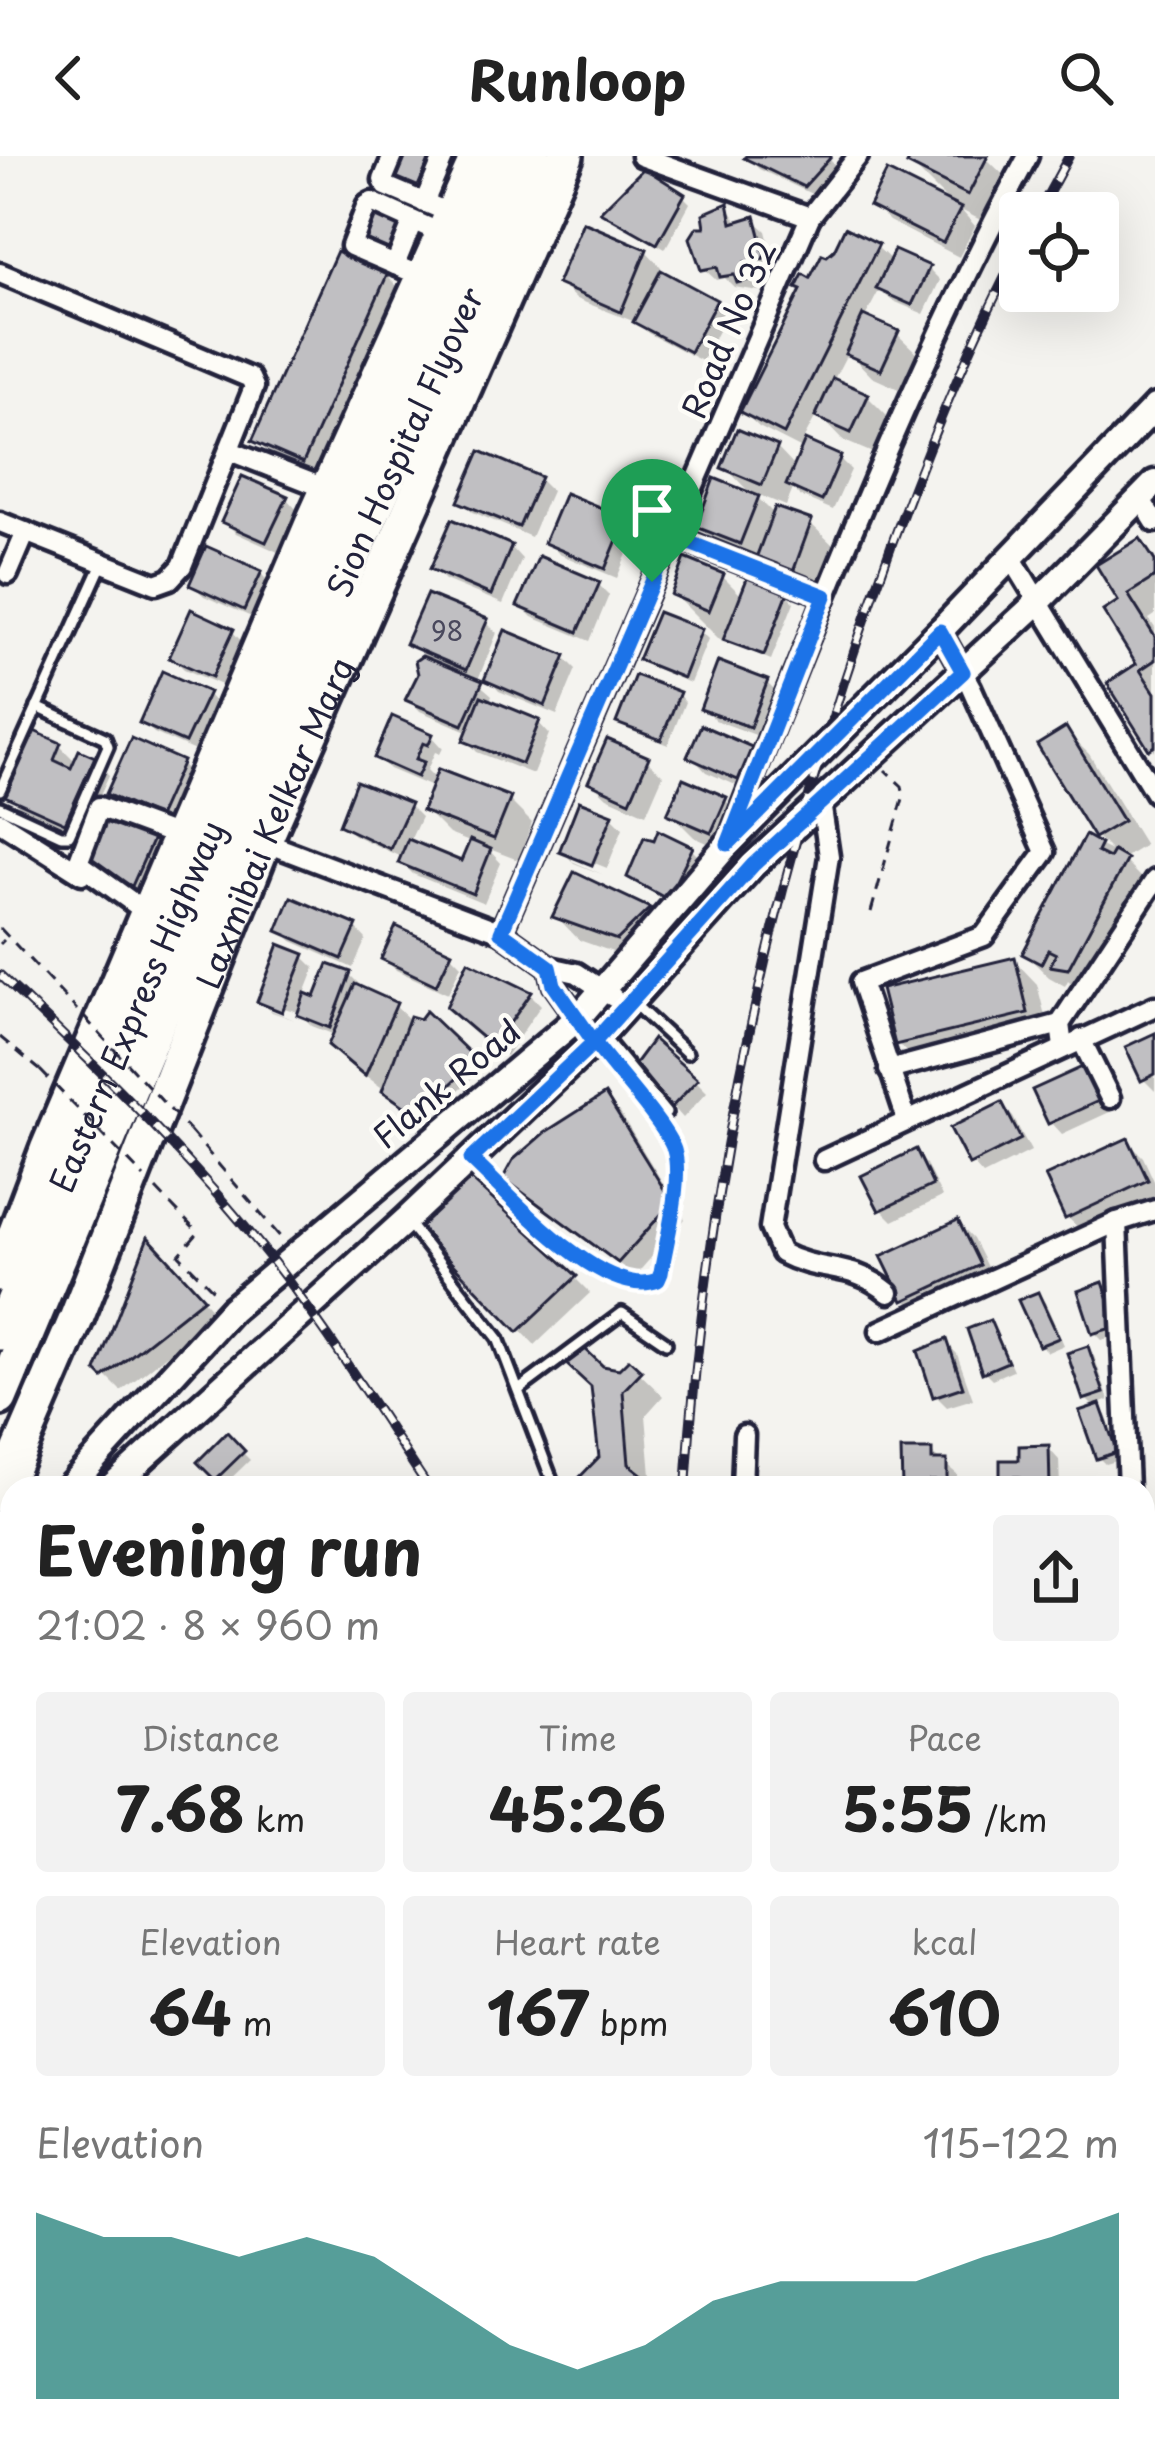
<!DOCTYPE html>
<html lang="en">
<head>
<meta charset="utf-8">
<style>
	body { margin:0; font-family:"Playpen Sans",sans-serif; background:#f2f2f2; color:#222; height:100vh; display:flex; flex-direction:column; font-size:45px; white-space:nowrap }
	* { box-sizing:border-box; margin:0 }
	p { font-size:39px; color:#767676 }
	.icon { flex:none; width:66px; height:66px; fill:none; stroke:currentColor; stroke-width:2; stroke-linecap:round; stroke-linejoin:round }
	.map { position:relative; flex:1; overflow:hidden }
	.panel { position:absolute; left:0px; top:1320px; width:1155px; height:972px; display:flex; flex-direction:column; background:#fff; border-radius:36px 36px 0 0; box-shadow:0 12px 48px #0002 }
	.panel>* { flex:none }
	.tools { position:absolute; left:999px; top:36px; display:grid; gap:24px }
	.tools a { display:grid; place-items:center; width:120px; height:120px; border-radius:12px; background:#fff; box-shadow:0 12px 48px #0002; font-size:60px }
	.pin { position:absolute; display:grid; place-items:center; width:102px; height:102px; color:#fff; margin:-123px -51px; border-radius:50% 50% 50% 0; rotate:-45deg; box-shadow:0 0 12px #0007 }
	.pin .icon { rotate:45deg }
	.round { display:grid; place-items:center; flex:none; width:126px; height:126px; border-radius:12px; background:#f2f2f2 }
	.headline { display:flex; align-items:center; justify-content:space-between; height:204px; padding:0 36px }
	h1 { font-size:66px; font-weight:700; line-height:90px }
	.metrics { display:grid; grid-template-columns:repeat(3,1fr); gap:18px; height:204px; padding:12px 36px }
	.metrics div { display:grid; align-content:center; border-radius:12px; background:#f2f2f2; text-align:center }
	.metrics b { font-size:60px; font-weight:700 }
	.metrics small { font-size:33px; font-weight:400 }
	.metrics p { font-size:33px }
	.chart { height:336px; padding:24px 36px }
	.chart p { display:flex; justify-content:space-between }
	.chart svg { width:100%; height:216px; margin-top:12px; fill:#0f766e; opacity:.7 }
	header { display:flex; justify-content:space-between; align-items:center; height:156px; padding:0 36px; background:#fff; font-size:54px; font-weight:700 }
	.map>svg:first-child { display:block }
</style>
</head>
<body>
<header><svg class="icon" aria-label="back" viewBox="0 0 24 24"><path d="M15 5l-7 7 7 7"/></svg>Runloop<svg class="icon" aria-label="search" viewBox="0 0 24 24"><circle cx="10" cy="10" r="6"/><path d="M15 15l6 6"/></svg></header>
<div class="map">
<svg width="1155" height="2292" viewBox="0 0 1155 2292">
	<rect width="100%" height="100%" fill="#f4f3ef"/>
	<filter id="ink" filterUnits="userSpaceOnUse"><feTurbulence type="fractalNoise" baseFrequency=".00833" numOctaves="2"/><feDisplacementMap in="SourceGraphic" scale="24" xChannelSelector="R" yChannelSelector="G"/><feConvolveMatrix kernelMatrix="1 2 1 2 8 2 1 2 1" color-interpolation-filters="sRGB"/></filter>
	<g filter="url(#ink)">
		<path fill="#d5d4d5" stroke="#7c7b88" stroke-width="3" d="M155,2280H295L300,2292H61Z"/>
		<g fill="#0003">
			<path d="M750,0H826L840,14L816,40L759,13L748,2Z"/>
			<path d="M914,0L986,2L1030,45L1020,57L1012,80L961,54L975,70L959,101L889,65L873,49L953,50L910,7Z"/>
			<path d="M683,40L690,47L665,93L604,56Z"/>
			<path d="M727,51L740,68L754,64L766,75L775,111L755,116L759,135L734,131L725,122L716,124L704,113L708,74Z"/>
			<path d="M877,91L892,105L928,112L940,124L924,158L891,144L880,133L864,163L897,178L921,201L905,236L872,221L848,196L833,225L867,240L891,264L875,298L842,284L817,258L802,286L839,302L851,314L833,354L800,340L793,333L786,350L752,336L775,359L810,367L834,390L817,437L723,393L699,370L754,341L725,311L777,292L796,312L804,294L759,271L743,256L811,126Z"/>
			<path d="M646,95L661,111L659,117L716,147L727,158L702,205L648,177L638,167L576,143L560,128Z"/>
			<path d="M387,120L402,135L319,321L271,299L255,284Z"/>
			<path d="M539,323L551,335L531,381L473,356L462,345Z"/>
			<path d="M286,342L297,354L278,396L236,377L225,366Z"/>
			<path d="M625,365L636,376L617,422L559,398L548,386Z"/>
			<path d="M1140,385L1155,401V459L1149,463L1155,472V595L1111,528L1141,509L1122,446Z"/>
			<path d="M511,391L522,403L503,448L445,424L434,413Z"/>
			<path d="M260,417L272,429L256,463L204,440L192,429Z"/>
			<path d="M722,420L743,441L786,438L794,446L771,504L718,482L674,438Z"/>
			<path d="M598,428L609,439L590,485L532,461L521,450Z"/>
			<path d="M486,466L497,477L477,526L492,539L489,547L538,566L549,578L533,618L477,596L466,584L469,576L420,555L409,543L421,518L419,506L426,501L409,487Z"/>
			<path d="M232,475L243,487L224,530L184,513L172,501Z"/>
			<path d="M701,476L708,483L690,527L649,510L642,503Z"/>
			<path d="M565,502L576,513L557,559L499,535L488,523Z"/>
			<path d="M766,526L778,538L761,581L715,564L704,552Z"/>
			<path d="M207,538L218,550L197,596L154,577L142,566Z"/>
			<path d="M678,538L685,546L668,589L627,573L620,566Z"/>
			<path d="M1065,575L1089,598L1145,689L1122,703L1148,729L1076,832L1068,824L1065,830L1049,821L1025,798L1086,683L1111,695L1097,681L1041,590Z"/>
			<path d="M432,580L443,592L440,598L435,596L427,614L437,624L509,644L532,667L518,704L487,692L501,707L484,747L413,718L401,706L403,702L354,679L342,668L410,650L421,661L409,687L463,709L472,687L449,678L425,654L434,632L389,613L378,602Z"/>
			<path d="M60,590L76,606L93,604L109,619L81,680L24,655L8,639Z"/>
			<path d="M751,594L766,610L754,637L706,616L691,600Z"/>
			<path d="M647,604L663,619L646,658L607,641L591,626Z"/>
			<path d="M181,608L193,619L170,670L121,649L109,637Z"/>
			<path d="M725,644L748,667L734,699L694,681L670,657Z"/>
			<path d="M611,660L623,672L607,712L572,698V705L604,719L574,707L562,695Z"/>
			<path d="M155,678L166,689L144,739L96,718Z"/>
			<path d="M691,693L703,705L679,752L643,731L631,720Z"/>
			<path d="M576,720L648,754L671,777L641,806L579,784L556,760Z"/>
			<path d="M355,771L366,783L353,812L292,785L280,774Z"/>
			<path d="M450,798L461,809L448,838L396,814L384,803Z"/>
			<path d="M303,800L315,812L304,840L317,845L349,818L361,830L359,834L395,850L411,865L421,867L426,860L482,913L426,964L355,912L331,889L335,879L312,870L298,856L270,848V854L295,864L272,856L260,845Z"/>
			<path d="M1014,804L1037,828L1050,880L922,911L898,888Z"/>
			<path d="M530,838L541,849L506,900L461,862Z"/>
			<path d="M1155,880V935L1143,923Z"/>
			<path d="M637,910L696,925L707,936L683,962Z"/>
			<path d="M1099,923L1114,954L1062,978L1051,966Z"/>
			<path d="M604,941L620,957L685,1063L635,1120L507,1022Z"/>
			<path d="M1002,950L1013,961L1031,995L983,1019L972,1007Z"/>
			<path d="M1128,986L1143,1001L1155,1027V1043L1083,1076L1067,1061Z"/>
			<path d="M915,997L926,1008L942,1041L893,1065L881,1053Z"/>
			<path d="M958,1067L973,1083L994,1125L921,1159L906,1144Z"/>
			<path d="M419,1070L575,1122L590,1137L535,1189Z"/>
			<path d="M164,1101L217,1159L121,1235L100,1214Z"/>
			<path d="M1102,1130L1109,1137L1123,1177L1102,1184L1095,1177Z"/>
			<path d="M1037,1139L1045,1146L1064,1189L1048,1196L1041,1189Z"/>
			<path d="M989,1168L996,1175L1013,1214L992,1223L985,1216Z"/>
			<path d="M946,1186L957,1198L973,1243L947,1251L935,1239Z"/>
			<path d="M1087,1193L1094,1200L1109,1244L1096,1249L1106,1259L1122,1303L1105,1308L1098,1301L1096,1253L1086,1243Z"/>
			<path d="M629,1207L663,1240L646,1259L652,1332H584L603,1302L602,1212L620,1216Z"/>
			<path d="M227,1281L250,1304L224,1329L201,1306Z"/>
			<path d="M1048,1292L1059,1304L1060,1332H1015L1003,1320Z"/>
			<path d="M931,1297L957,1318V1332H905Z"/>
			<path d="M1105,1318L1114,1332H1092L1089,1323Z"/>
			<path d="M185,1328H204L208,1332H185Z"/>
			<path d="M1143,1683L1154,1694L1143,1722Z"/>
			<path d="M1143,1857L1155,1869V1911L1151,1923L1143,1921Z"/>
			<path d="M12,1915V1979L11,1980L0,1978V1916Z"/>
			<path d="M1143,1933L1154,1944L1152,1991H1143Z"/>
			<path d="M0,1998L8,2006L2,2061H0Z"/>
			<path d="M1143,2005L1151,2013L1148,2061L1143,2060Z"/>
			<path d="M0,2110L12,2116V2187L0,2188Z"/>
			<path d="M1143,2139L1153,2149L1143,2181Z"/>
			<path d="M12,2199V2236L0,2237V2200Z"/>
			<path d="M444,2280H501L502,2282L482,2292H453Z"/>
			<path d="M1068,2280H1112L1108,2292H1080Z"/>
		</g>
		<g fill="#c0bfc2" stroke="#22223b" stroke-width="3">
			<path d="M398,0H440L421,41L387,26Z"/>
			<path d="M746,0H830L831,1L804,31L744,2Z"/>
			<path d="M911,0H988L968,39L907,8Z"/>
			<path d="M644,12L685,38L657,88L600,56Z"/>
			<path d="M887,15L961,52L943,87L869,50Z"/>
			<path d="M728,47L732,67L755,60L765,98L763,103L745,106L749,124L737,127L734,119L720,121L717,111L701,114L690,82L697,71H705L703,58Z"/>
			<path d="M372,50L409,66L392,104L355,88Z"/>
			<path d="M583,66L647,93L621,156L557,128Z"/>
			<path d="M845,71L879,88L784,278L740,256L801,134L796,132L803,118L810,122L822,98L827,100L834,94Z"/>
			<path d="M894,94L930,110L912,149L876,133Z"/>
			<path d="M337,95L388,117L303,307L252,285Z"/>
			<path d="M661,114L717,144L690,196L633,166Z"/>
			<path d="M863,159L899,175L881,214L845,198Z"/>
			<path d="M833,222L869,238L851,277L815,261Z"/>
			<path d="M737,273L778,290L762,329L721,312Z"/>
			<path d="M805,284L841,300L822,345L786,329Z"/>
			<path d="M480,295L541,321L519,371L458,346Z"/>
			<path d="M242,320L288,340L266,386L221,366Z"/>
			<path d="M714,322L759,340L740,388L696,371Z"/>
			<path d="M565,337L626,362L605,413L544,387Z"/>
			<path d="M775,351L812,364L793,416L756,402Z"/>
			<path d="M452,363L512,389L491,439L430,413Z"/>
			<path d="M1140,382L1155,405V421L1128,438L1155,481V504L1140,514L1155,537V590L1149,594L1107,527L1136,508L1103,455L1118,445L1096,409Z"/>
			<path d="M206,390L262,415L244,454L189,429Z"/>
			<path d="M539,400L600,426L578,476L517,450Z"/>
			<path d="M685,402L724,418L709,455L671,439Z"/>
			<path d="M748,420L788,436L764,499L723,484Z"/>
			<path d="M427,438L488,463L466,514L405,488Z"/>
			<path d="M191,453L234,473L212,521L169,502Z"/>
			<path d="M658,456L702,473L683,522L638,504Z"/>
			<path d="M505,474L566,499L545,550L484,524Z"/>
			<path d="M422,500L483,525L463,569L405,544L418,518L415,505Z"/>
			<path d="M718,505L768,524L750,571L700,553Z"/>
			<path d="M162,515L209,536L185,587L139,567Z"/>
			<path d="M635,519L680,536L661,584L616,567Z"/>
			<path d="M481,540L540,564L522,608L463,585Z"/>
			<path d="M392,560L433,578L428,589L423,587L416,603L424,606L417,621L374,602Z"/>
			<path d="M701,569L752,591L738,624L687,601Z"/>
			<path d="M1066,571L1123,665L1094,682L1037,589Z"/>
			<path d="M34,575L61,587L54,604L71,612L79,594L95,601L65,667L5,640Z"/>
			<path d="M131,582L183,605L158,661L106,638Z"/>
			<path d="M607,583L649,601L630,645L588,626Z"/>
			<path d="M438,613L511,641L494,683L422,655Z"/>
			<path d="M683,622L727,641L711,677L667,658Z"/>
			<path d="M356,625L411,647L390,693L339,669Z"/>
			<path d="M579,645L613,658L592,709L559,696Z"/>
			<path d="M106,653L156,676L132,730L81,707Z"/>
			<path d="M658,674L693,691L667,743L627,721L644,681L654,684Z"/>
			<path d="M1085,679L1101,688L1097,696L1109,702L1113,695L1127,703L1068,813L1050,810L1056,798L1048,794L1041,808L1022,798Z"/>
			<path d="M408,683L461,705L470,684L491,693L473,738L398,707Z"/>
			<path d="M574,716L650,752L617,784L552,761Z"/>
			<path d="M291,741L357,769L342,803L277,775Z"/>
			<path d="M396,770L452,796L436,829L381,803Z"/>
			<path d="M279,788L305,798L282,856L257,846Z"/>
			<path d="M1015,801L1028,857L895,889L881,833Z"/>
			<path d="M468,805L532,836L493,891L446,851Z"/>
			<path d="M328,808L351,816L330,872L297,859L305,837L315,841Z"/>
			<path d="M355,828L397,847L365,920L328,889Z"/>
			<path d="M426,855L477,904L417,959L382,935L410,860L420,863Z"/>
			<path d="M1155,877V918L1141,925L1125,891Z"/>
			<path d="M653,883L698,923L670,953L633,910Z"/>
			<path d="M1089,908L1105,942L1048,968L1032,934Z"/>
			<path d="M605,938L672,1046L618,1107L503,1022L513,1004L544,977Z"/>
			<path d="M1002,946L1021,983L969,1009L950,972Z"/>
			<path d="M1128,982L1148,1024L1065,1063L1045,1020Z"/>
			<path d="M916,993L933,1029L879,1055L861,1020Z"/>
			<path d="M467,1020L577,1120L518,1176L415,1069Z"/>
			<path d="M958,1064L980,1109L903,1145L881,1100Z"/>
			<path d="M148,1081L204,1142L103,1222L96,1215Z"/>
			<path d="M1103,1126L1118,1170L1092,1178L1078,1135Z"/>
			<path d="M1038,1136L1059,1182L1039,1190L1018,1144Z"/>
			<path d="M990,1164L1008,1206L982,1217L967,1173Z"/>
			<path d="M947,1183L963,1231L933,1241L918,1195Z"/>
			<path d="M581,1189L603,1210L619,1213L629,1203L642,1215L623,1235L629,1308L644,1320L634,1332H581L575,1326L599,1301L591,1231L564,1206Z"/>
			<path d="M1088,1190L1104,1237L1083,1244L1067,1197Z"/>
			<path d="M1100,1248L1117,1296L1096,1303L1079,1255Z"/>
			<path d="M227,1276L245,1295L215,1324L197,1306Z"/>
			<path d="M1049,1289L1050,1332H1019V1321H1000V1304H1019V1290Z"/>
			<path d="M901,1294H932V1304H947V1325H930V1332H902Z"/>
			<path d="M12,1912V1955L0,1969V1913Z"/>
			<path d="M12,2148V2180L0,2181V2149Z"/>
			<path d="M12,2196V2229L0,2230V2197Z"/>
			<path d="M373,2280H419L425,2292H366L362,2285Z"/>
		</g>
		<g fill="none" stroke-linecap="round" stroke-linejoin="round">
			<defs>
				<g id="lane">
					<path d="M0,634L102,408"/>
					<path d="M0,651L61,679H69L108,590L105,582L37,551"/>
					<path d="M631,845L687,897"/>
					<path d="M601,878L666,957"/>
					<path d="M471,1003C508,1038 604,1146 658,1124C667,1096 683,1020 673,993C664,966 613,913 594,886"/>
					<path d="M409,1068L498,1182L555,1332"/>
					<path d="M520,1233L622,1157L666,1187"/>
				</g>
				<g id="street">
					<path d="M393,0L383,24L386,30L452,58"/>
					<path d="M641,0L810,61"/>
					<path d="M424,47L444,0"/>
					<path d="M395,109L413,65"/>
					<path d="M0,117L250,222L254,231L182,410L170,423L156,428L0,366"/>
					<path d="M423,121L351,90L367,49L372,46L443,78"/>
					<path d="M230,295L327,333"/>
					<path d="M1140,342L1155,366"/>
					<path d="M672,379L825,440"/>
					<path d="M1011,401L1155,637"/>
					<path d="M8,418L26,376"/>
					<path d="M821,646L829,700L770,1072L781,1097C823,1119 851,1105 889,1137"/>
					<path d="M0,666L82,718"/>
					<path d="M729,683C820,452 910,219 1028,0"/>
					<path d="M264,686L501,776L550,811L577,817L613,841"/>
					<path d="M146,756L78,707L99,651L180,681"/>
					<path d="M501,776L810,61L858,0"/>
					<path d="M550,811L554,829L582,868"/>
					<path d="M1081,883L1110,942"/>
					<path d="M1063,891L1060,868L1155,724"/>
					<path d="M889,914L1060,868"/>
					<path d="M907,964L861,826L984,780L1045,696L971,531L940,475"/>
					<path d="M824,1004L1155,850"/>
					<path d="M1117,1066L1128,1332"/>
					<path d="M880,1175L1117,1066L1155,1054"/>
					<path d="M742,1332L744,1279"/>
					<path d="M1143,1513H1155"/>
					<path d="M0,1693L8,1656"/>
					<path d="M2,1845L12,1781"/>
					<path d="M1143,1913L1150,1747H1155"/>
					<path d="M1143,2025L1155,2063"/>
					<path d="M0,2074L12,2073"/>
					<path d="M0,2249L12,2248"/>
					<path d="M346,2280L351,2292"/>
				</g>
				<g id="secondary">
					<path d="M68,1332L232,1153L578,862L728,688L940,475L1155,251"/>
					<path d="M110,1332L406,1064L594,886L753,709L1038,446L1155,327"/>
					<path d="M0,1407L12,1394"/>
					<path d="M0,1652L12,1658"/>
					<path d="M524,2280L529,2292"/>
					<path d="M600,2280L603,2292"/>
				</g>
				<g id="primary">
					<path d="M0,1433L7,1439L12,1480"/>
					<path d="M0,1611L12,1617"/>
					<path d="M549,2280L554,2292"/>
					<path d="M574,2280L578,2292"/>
				</g>
				<g id="highway">
					<path d="M0,1118L47,994L315,361L478,0"/>
					<path id="s1" d="M0,1177L339,371L506,0"/>
					<path id="s2" d="M0,1242L362,381L534,0"/>
					<path id="s3" d="M0,1339L76,1163L264,686L566,0"/>
				</g>
			</defs>
			<use href="#lane" stroke="#22223b" stroke-width="18"/>
			<use href="#street" stroke="#22223b" stroke-width="27"/>
			<use href="#secondary" stroke="#22223b" stroke-width="33"/>
			<use href="#primary" stroke="#22223b" stroke-width="36"/>
			<use href="#highway" stroke="#22223b" stroke-width="42"/>
			<g stroke="#22223b" stroke-width="3" stroke-dasharray="12 9" stroke-linecap="butt">
				<path d="M871,756L904,639L902,630L885,614"/>
				<path d="M0,772L77,854"/>
				<path d="M0,788L4,784"/>
				<path d="M0,881L40,914"/>
				<path d="M190,975L282,1083"/>
				<path d="M156,1033L198,1077L179,1099L218,1139"/>
			</g>
			<use href="#lane" stroke="#fdfcf7" stroke-width="9"/>
			<use href="#street" stroke="#fdfcf7" stroke-width="18"/>
			<use href="#secondary" stroke="#fdfcf7" stroke-width="24"/>
			<use href="#primary" stroke="#fdfcf7" stroke-width="27"/>
			<use href="#highway" stroke="#fdfcf7" stroke-width="33"/>
			<defs>
				<g id="rail">
					<path d="M1038,57L1069,0"/>
					<path d="M0,819C89,903 178,989 255,1083C319,1161 373,1248 429,1332"/>
					<path d="M686,1332C705,1025 772,725 875,435C916,318 963,201 1020,91"/>
					<path d="M718,2280L719,2292"/>
					<path d="M749,2280L750,2292"/>
					<path d="M899,2280L901,2292"/>
				</g>
			</defs>
			<use href="#rail" stroke="#22223b" stroke-width="10"/>
			<use href="#rail" stroke="#fdfcf7" stroke-width="6" stroke-dasharray="18" stroke-linecap="butt"/>
			<g stroke="#22223b" stroke-width="3" stroke-dasharray="12 9" stroke-linecap="butt">
				<path d="M84,861L190,975"/>
				<path d="M40,914L144,1021"/>
			</g>
		</g>
	</g>
	<g fill="none" stroke-linecap="round" stroke-linejoin="round" filter="url(#ink)">
		<defs>
			<path id="route" d="M652,426L501,776L550,811L554,829L594,886L471,1003C509,1038 603,1146 658,1124L661,1117C666,1086 683,1024 674,994C666,969 612,912 594,886L753,709L963,516L940,475L728,688L825,440L672,380L652,426"/>
		</defs>
		<use href="#route" stroke="#fff" stroke-width="24"/>
		<use href="#route" stroke="#1a73e8" stroke-width="15"/>
	</g>
	<g text-anchor="middle" stroke-width="9" stroke-linejoin="round" paint-order="stroke">
		<g font-size="27" fill="#4a495d">
			<text x="447" y="485">98</text>
		</g>
		<g font-size="33" fill="#22223b" stroke="#fdfcf7">
			<text transform="translate(729 173) rotate(-67)" y="12">Road No 32</text>
			<text dy="12" stroke="none"><textPath href="#s2" startOffset="1038">Sion Hospital Flyover</textPath></text>
			<text dy="12" stroke="none"><textPath href="#s3" startOffset="726">Laxmibai Kelkar Marg</textPath></text>
			<text dy="12" stroke="none"><textPath href="#s1" startOffset="354">Eastern Express Highway</textPath></text>
			<text transform="translate(447 928) rotate(-40)" y="12">Flank Road</text>
		</g>
	</g>
</svg>
<div class="tools">
<a><svg class="icon" aria-label="locate" viewBox="0 0 24 24"><circle cx="12" cy="12" r="6"/><path d="M12 2v4M12 18v4M2 12h4M18 12h4"/></svg></a>
</div>
<div class="pin" style="left:652px;top:426px;background:#1e9e55"><svg class="icon" aria-label="arrive" viewBox="0 0 24 24"><path d="M6 21V4h12l-3 4 3 4H6"/></svg></div>
<section class="panel">
<div class="headline"><div><h1>Evening run</h1><p>21:02 · 8 × 960 m</p></div><a class="round"><svg class="icon" aria-label="share" viewBox="0 0 24 24"><path d="M12 15V3M7 8l5-5 5 5M5 13v7h14v-7"/></svg></a></div>
<div class="metrics">
<div><p>Distance</p><b>7.68<small> km</small></b></div>
<div><p>Time</p><b>45:26</b></div>
<div><p>Pace</p><b>5:55<small> /km</small></b></div>
</div>
<div class="metrics">
<div><p>Elevation</p><b>64<small> m</small></b></div>
<div><p>Heart rate</p><b>167<small> bpm</small></b></div>
<div><p>kcal</p><b>610</b></div>
</div>
<div class="chart"><p><span>Elevation</span>115–122 m</p>
<svg viewBox="0 0 160 44" preserveAspectRatio="none"><path d="M0 44V6L10 11L20 11L30 15L40 11L50 15L60 24L70 33L80 38L90 33L100 24L110 20L120 20L130 20L140 15L150 11L160 6V44z"/></svg>
</div>
</section>
</div>
</body>
</html>
